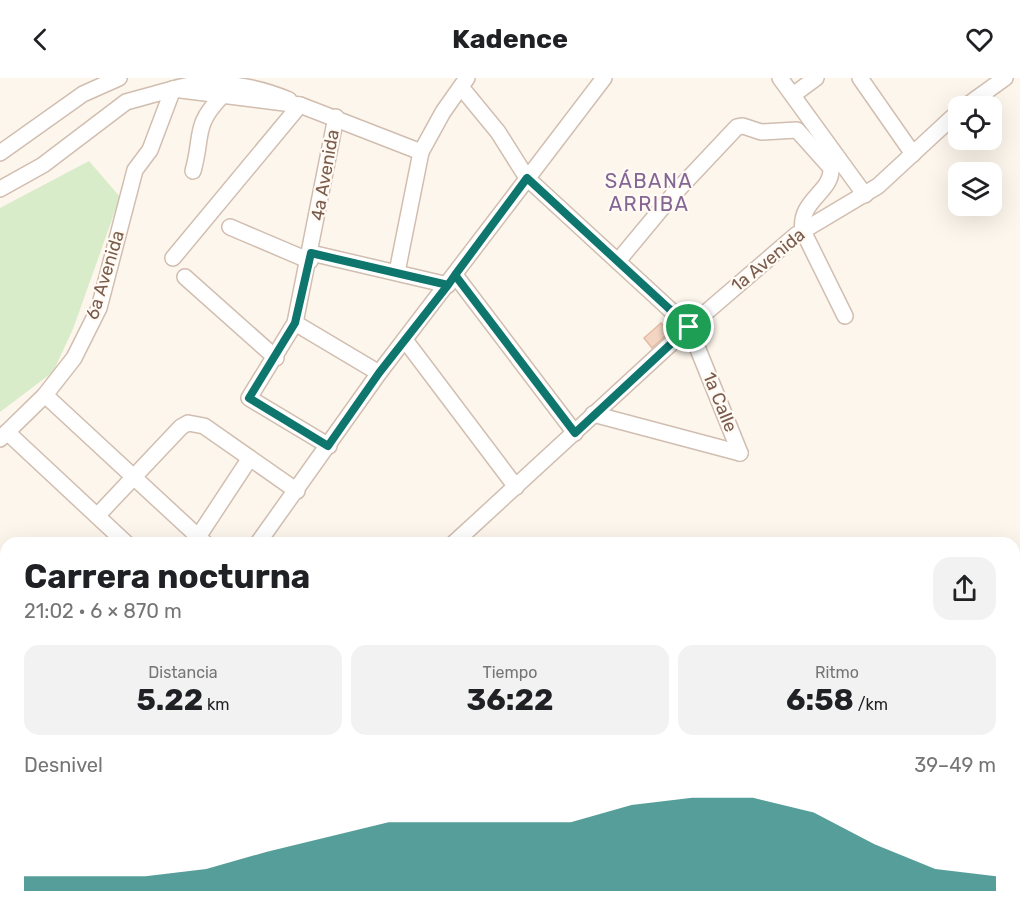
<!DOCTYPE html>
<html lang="es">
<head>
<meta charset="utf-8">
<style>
	body { margin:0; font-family:Rubik,sans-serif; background:#f2f2f2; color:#202124; height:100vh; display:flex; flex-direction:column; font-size:22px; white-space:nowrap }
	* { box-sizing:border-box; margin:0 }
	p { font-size:20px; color:#757577 }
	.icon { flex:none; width:33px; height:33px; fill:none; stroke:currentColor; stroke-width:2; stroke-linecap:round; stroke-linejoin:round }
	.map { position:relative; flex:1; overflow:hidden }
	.drawer { position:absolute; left:0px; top:459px; width:1020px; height:386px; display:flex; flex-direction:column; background:#fff; border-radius:18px 18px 0 0; box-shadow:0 6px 24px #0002 }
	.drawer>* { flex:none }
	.tools { position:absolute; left:948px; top:18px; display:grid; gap:12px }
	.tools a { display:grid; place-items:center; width:54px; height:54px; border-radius:12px; background:#fff; box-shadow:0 6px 24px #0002; font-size:30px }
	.pin { position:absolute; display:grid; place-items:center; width:51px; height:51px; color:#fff; margin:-26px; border:3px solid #fff; border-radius:50%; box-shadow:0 2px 6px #0007 }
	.round { display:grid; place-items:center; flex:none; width:63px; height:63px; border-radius:18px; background:#f2f2f2 }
	.summary { display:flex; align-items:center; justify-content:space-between; height:102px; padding:0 24px }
	h1 { font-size:33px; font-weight:700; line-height:45px }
	.metrics { display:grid; grid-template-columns:repeat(3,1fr); gap:9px; height:102px; padding:6px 24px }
	.metrics div { display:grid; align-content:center; border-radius:15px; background:#f2f2f2; text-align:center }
	.metrics b { font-size:30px; font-weight:700 }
	.metrics small { font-size:16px; font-weight:400 }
	.metrics p { font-size:16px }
	.chart { height:168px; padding:12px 24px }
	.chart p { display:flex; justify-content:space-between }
	.chart svg { width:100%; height:108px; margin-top:6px; fill:#0f766e; opacity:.7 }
	header { display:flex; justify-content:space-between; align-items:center; height:78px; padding:0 24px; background:#fff; font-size:27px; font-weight:700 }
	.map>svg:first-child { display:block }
</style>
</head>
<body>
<header><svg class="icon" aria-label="back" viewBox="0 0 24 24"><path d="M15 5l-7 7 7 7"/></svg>Kadence<svg class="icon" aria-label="heart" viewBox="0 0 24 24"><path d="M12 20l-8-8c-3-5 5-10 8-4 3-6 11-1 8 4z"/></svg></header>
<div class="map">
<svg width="1020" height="844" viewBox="0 0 1020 844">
	<rect width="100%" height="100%" fill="#fdf6ec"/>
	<g fill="#d8ecc9">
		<path d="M89,83L120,119L73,251L53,294L0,334V130Z"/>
		<path d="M4,541H6V796H0V555Z"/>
		<path d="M293,838H579L585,844H291Z"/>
	</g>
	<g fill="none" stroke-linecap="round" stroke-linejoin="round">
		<g stroke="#bfe3e8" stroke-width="18">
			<path d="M1014,763L1020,758"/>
			<path d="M915,844L921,838"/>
		</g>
	</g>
	<path fill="#f3d5c3" stroke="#e6bba3" stroke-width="1.5" d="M661,245L669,254L652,270L644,260Z"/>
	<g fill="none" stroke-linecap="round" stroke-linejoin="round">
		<defs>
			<g id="minor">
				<path d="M780,0L865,117"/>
				<path d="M860,0L913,76"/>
				<path d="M461,9L498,54L527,100L689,249L740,375"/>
				<path d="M173,11C209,0 254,7 289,22"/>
				<path d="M793,17L816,0"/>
				<path d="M966,28L1005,0"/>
				<path d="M0,75L83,16L119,0"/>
				<path d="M193,93C203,58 193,48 221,19"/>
				<path d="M0,111L43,87L126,24L173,11L300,27L421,74"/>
				<path d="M230,149L310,183"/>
				<path d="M311,175L448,207"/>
				<path d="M173,180L300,27"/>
				<path d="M618,183L672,118L737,49L743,48L761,54L797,52L831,90C833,114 798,122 803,153L845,238"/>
				<path d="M397,194L421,74L443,34L467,0"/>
				<path d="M455,197L575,355"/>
				<path d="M185,199L276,280"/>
				<path d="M295,245L379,295"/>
				<path d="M405,262L516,409"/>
				<path d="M45,317L205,465"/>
				<path d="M593,336L740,375"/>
				<path d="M7,354L126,465"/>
				<path d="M0,361L45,317L74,280L99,230L135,92L150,72L173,11"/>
				<path d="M329,368L249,320L295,245L336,39"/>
				<path d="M97,438L181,349L188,345L204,348L297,413"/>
				<path d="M194,465L250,380"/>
				<path d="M258,465L379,295L604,0"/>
				<path d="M454,465L689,249L796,157L878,108L958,34"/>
				<path d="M117,838L129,844"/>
				<path d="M84,844L87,838"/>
				<path d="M151,844L154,838"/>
				<path d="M223,844L226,838"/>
				<path d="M249,844V838"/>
			</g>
			<g id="major">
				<path d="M1014,793L1020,792"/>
				<path d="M993,838L996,844"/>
				<path d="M954,844L960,838"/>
			</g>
		</defs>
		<use href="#minor" stroke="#d1beb0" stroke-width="18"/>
		<use href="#major" stroke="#dad1cd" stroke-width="22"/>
		<use href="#minor" stroke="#fff" stroke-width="15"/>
		<use href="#major" stroke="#fbd9a5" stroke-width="20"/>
	</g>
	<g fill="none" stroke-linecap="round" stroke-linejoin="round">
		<defs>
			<path id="route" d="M689,249L527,100L455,197L448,207L311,175L295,245L249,320L328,368L379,295L448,207L455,197L575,355L689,249"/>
		</defs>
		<use href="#route" stroke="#fff" stroke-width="12"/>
		<use href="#route" stroke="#0f766e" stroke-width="8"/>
	</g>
	<g text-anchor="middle" stroke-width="4.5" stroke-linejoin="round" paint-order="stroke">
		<g font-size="18" fill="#7a5c4d" stroke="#fffaf3">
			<text transform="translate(325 97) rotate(-80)" y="6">4a Avenida</text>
			<text transform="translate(768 182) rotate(-39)" y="6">1a Avenida</text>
			<text transform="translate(105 197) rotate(-73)" y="6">6a Avenida</text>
			<text transform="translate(720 324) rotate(68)" y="6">1a Calle</text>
		</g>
		<g font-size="20" letter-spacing="1.5" fill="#846695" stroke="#fffaf3">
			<text x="649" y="110">SÁBANA<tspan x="649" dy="23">ARRIBA</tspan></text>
		</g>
	</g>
</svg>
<div class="tools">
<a><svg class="icon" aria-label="locate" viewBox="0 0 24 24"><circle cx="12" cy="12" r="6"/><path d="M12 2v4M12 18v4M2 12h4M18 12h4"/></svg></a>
<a><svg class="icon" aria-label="layers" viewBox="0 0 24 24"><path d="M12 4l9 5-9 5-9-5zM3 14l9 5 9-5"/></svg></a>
</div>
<div class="pin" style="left:689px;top:249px;background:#1e9e55"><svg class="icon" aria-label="arrive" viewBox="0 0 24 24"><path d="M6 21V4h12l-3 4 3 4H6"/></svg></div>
<section class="drawer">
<div class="summary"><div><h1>Carrera nocturna</h1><p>21:02 · 6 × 870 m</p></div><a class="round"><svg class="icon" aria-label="share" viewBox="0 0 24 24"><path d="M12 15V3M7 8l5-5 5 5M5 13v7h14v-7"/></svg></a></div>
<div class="metrics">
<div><p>Distancia</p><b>5.22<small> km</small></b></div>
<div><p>Tiempo</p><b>36:22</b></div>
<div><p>Ritmo</p><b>6:58<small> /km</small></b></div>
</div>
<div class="chart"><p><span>Desnivel</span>39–49 m</p>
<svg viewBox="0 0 160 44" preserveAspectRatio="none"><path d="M0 44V38L10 38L20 38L30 35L40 28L50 22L60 16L70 16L80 16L90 16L100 9L110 6L120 6L130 12L140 25L150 35L160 38V44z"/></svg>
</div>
</section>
</div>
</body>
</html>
